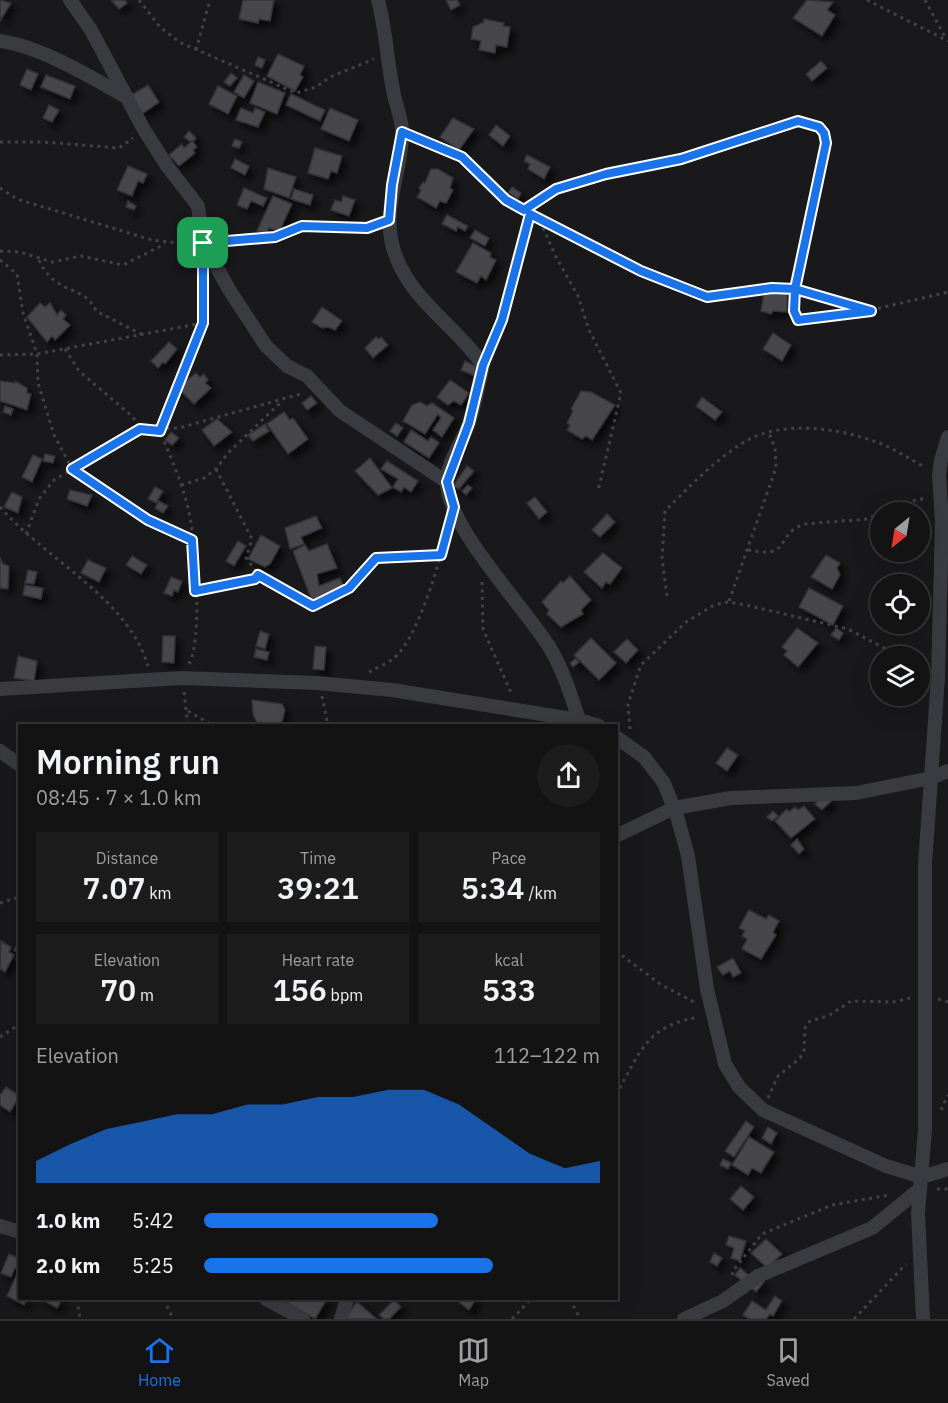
<!DOCTYPE html>
<html lang="en">
<head>
<meta charset="utf-8">
<style>
	body { margin:0; font-family:"IBM Plex Sans",sans-serif; background:#1c1c1d; color:#f1f3f6; height:100vh; display:flex; flex-direction:column; font-size:22px; white-space:nowrap }
	* { box-sizing:border-box; margin:0 }
	p { font-size:20px; color:#9d9ea0 }
	.icon { flex:none; width:33px; height:33px; fill:none; stroke:currentColor; stroke-width:2; stroke-linecap:round; stroke-linejoin:round }
	.map { position:relative; flex:1; overflow:hidden }
	.details { position:absolute; left:18px; top:724px; width:600px; height:576px; display:flex; flex-direction:column; background:#131314; border-radius:0px; box-shadow:0 6px 24px #0002,0 0 0 2px #323234 }
	.details>* { flex:none }
	.needle { width:39px; rotate:210deg }
	.buttons { position:absolute; left:870px; top:502px; display:grid; gap:12px }
	.buttons a { display:grid; place-items:center; width:60px; height:60px; border-radius:50%; background:#131314; box-shadow:0 6px 24px #0002,0 0 0 2px #323234; font-size:30px }
	.pin { position:absolute; display:grid; place-items:center; width:51px; height:51px; color:#fff; margin:-26px; border-radius:12px; box-shadow:0 3px 9px #0006 }
	.round { display:grid; place-items:center; flex:none; width:63px; height:63px; border-radius:32px; background:#1c1c1d }
	.headline { display:flex; align-items:center; justify-content:space-between; height:102px; padding:0 18px }
	h1 { font-size:33px; font-weight:600; line-height:45px }
	.figures { display:grid; grid-template-columns:repeat(3,1fr); gap:9px; height:102px; padding:6px 18px }
	.figures div { display:grid; align-content:center; border-radius:0px; background:#1c1c1d; text-align:center }
	.figures b { font-size:30px; font-weight:600 }
	.figures small { font-size:16px; font-weight:400 }
	.figures p { font-size:16px }
	.chart { height:168px; padding:12px 18px }
	.chart p { display:flex; justify-content:space-between }
	.chart svg { width:100%; height:108px; margin-top:6px; fill:#1a73e8; opacity:.7 }
	ul { padding:0 18px; list-style:none; font-size:20px }
	li { display:grid; grid-template-columns:96px 72px 1fr; align-items:center; height:45px }
	li i { height:15px; border-radius:8px; background:#1a73e8 }
	.tabs { display:flex; justify-content:space-around; align-items:center; height:84px; border-top:2px solid #323234; background:#131314; font-size:16px; color:#9d9ea0 }
	.tabs a { display:grid; justify-items:center; gap:3px }
	.tabs .active { color:#1a73e8 }
	.map>svg:first-child { display:block }
</style>
</head>
<body>
<div class="map">
<svg width="948" height="1319" viewBox="0 0 948 1319">
	<defs>
		<filter id="shadow"><feDropShadow dx="5.5" dy="5.5" stdDeviation="3" flood-color="#0009"/></filter>
	</defs>
	<rect width="100%" height="100%" fill="#19191b"/>
	<g fill="#46474b" stroke="#333337" stroke-width="1.5" filter="url(#shadow)">
		<path d="M0,0L11,3L0,21Z"/>
		<path d="M111,0H125L127,3L119,9Z"/>
		<path d="M243,0H274L270,21L259,19L258,23L239,19Z"/>
		<path d="M446,0H457L460,5L451,10Z"/>
		<path d="M807,0L833,2L827,10L835,15L822,36L793,18Z"/>
		<path d="M484,19L504,23L503,26L510,27L507,47L496,45L495,53L479,50L481,41L471,39L473,27L484,22Z"/>
		<path d="M278,54L304,66L300,75L303,77L295,91L267,76Z"/>
		<path d="M258,57L265,60L262,68L255,65Z"/>
		<path d="M821,61L827,68L812,81L806,74Z"/>
		<path d="M27,69L38,74L31,90L20,85Z"/>
		<path d="M231,73L237,78L230,86L224,82Z"/>
		<path d="M46,75L75,86L70,99L41,87Z"/>
		<path d="M244,75L254,81L244,98L234,92Z"/>
		<path d="M258,82L285,93L277,114L250,103Z"/>
		<path d="M148,85L159,102L142,114L130,96Z"/>
		<path d="M218,86L237,96L228,114L209,104Z"/>
		<path d="M291,94L325,110L320,121L286,105Z"/>
		<path d="M49,105L59,110L52,122L43,118Z"/>
		<path d="M241,108L253,113L255,108L265,112L258,127L236,120Z"/>
		<path d="M330,108L358,120L349,141L321,129Z"/>
		<path d="M453,118L474,129L459,150L440,137Z"/>
		<path d="M496,125L510,136L503,146L489,135Z"/>
		<path d="M189,131L196,138L192,143L184,137Z"/>
		<path d="M235,139L242,142L239,148L232,146Z"/>
		<path d="M192,141L197,147L193,150L195,153L179,166L169,155L182,144L184,148Z"/>
		<path d="M315,148L342,156L337,173L331,171L328,179L308,173Z"/>
		<path d="M527,155L550,167L544,179L528,169L530,164L524,161Z"/>
		<path d="M235,159L249,166L245,175L231,168Z"/>
		<path d="M128,166L147,174L143,183L138,181L132,196L117,190Z"/>
		<path d="M268,168L296,177L289,198L264,189Z"/>
		<path d="M431,169H438L453,178L450,188L453,190L446,203L440,201L436,208L417,197L421,191L419,188L423,182L425,183Z"/>
		<path d="M512,187L521,193L518,199L508,193Z"/>
		<path d="M244,188L267,198L263,206L251,201L247,209L237,205Z"/>
		<path d="M294,189L313,195L310,205L291,199Z"/>
		<path d="M273,196L292,204L279,232L269,228L266,234L257,231Z"/>
		<path d="M343,196L355,200L349,216L331,210L335,200L341,202Z"/>
		<path d="M128,201L136,206L134,210L126,207Z"/>
		<path d="M447,215L468,226L465,231L458,227L456,231L442,224Z"/>
		<path d="M475,230L489,238L485,246L470,238Z"/>
		<path d="M473,243L491,253L490,257L496,260L486,280L481,276L477,283L456,272Z"/>
		<path d="M772,290H787V312L773,311L771,314L761,311L764,293Z"/>
		<path d="M40,303L45,307L50,303L57,315L61,310L66,315L63,319L70,325L55,340L52,336L47,342L27,317Z"/>
		<path d="M322,307L342,321L335,330L328,327L322,328L312,322Z"/>
		<path d="M773,333L791,345L782,361L763,349Z"/>
		<path d="M376,337L379,339L381,337L388,345L373,358L365,348Z"/>
		<path d="M169,342L177,349L165,364L163,362L158,368L151,361Z"/>
		<path d="M465,361L479,368L475,376L461,370Z"/>
		<path d="M196,373L200,377L204,374L208,380L205,383L211,388L194,404L178,388Z"/>
		<path d="M450,380L469,393L461,405L454,401L448,405L437,397Z"/>
		<path d="M0,381L15,383V381L27,388V393L31,394L27,410L0,401Z"/>
		<path d="M581,391L591,392L615,405L592,440L586,436L582,439L567,430L570,425L567,423L573,411L571,409Z"/>
		<path d="M311,396L317,403L307,410L302,403Z"/>
		<path d="M702,397L722,412L715,420L696,406Z"/>
		<path d="M420,402L427,406L432,403L454,418L442,437L433,430L441,418L438,414L425,434L403,421L412,405Z"/>
		<path d="M5,406L13,409L11,415L3,412Z"/>
		<path d="M284,412L290,420L293,418L308,439L288,454L267,424Z"/>
		<path d="M217,419L232,432L214,446L202,430Z"/>
		<path d="M396,423L403,428L397,436L390,431Z"/>
		<path d="M265,424L269,431L253,441L248,435Z"/>
		<path d="M411,430L428,441L431,437L439,443L429,458L404,442Z"/>
		<path d="M171,432L179,438L172,445L165,440Z"/>
		<path d="M45,454L55,456L53,463L43,461Z"/>
		<path d="M33,455L42,459L32,482L22,477Z"/>
		<path d="M370,458L392,488L378,495L355,471Z"/>
		<path d="M387,461L418,481L411,492L404,487L401,492L393,487L398,479L381,469Z"/>
		<path d="M467,466L474,471L459,489L453,486Z"/>
		<path d="M468,485L472,488L466,495L462,491Z"/>
		<path d="M155,487L163,491L156,503L148,499Z"/>
		<path d="M70,490L92,495L87,506L67,499Z"/>
		<path d="M12,492L22,497L18,513L4,507Z"/>
		<path d="M535,497L547,512L539,519L527,503Z"/>
		<path d="M159,501L168,506L163,513L155,508Z"/>
		<path d="M607,514L615,522L600,537L592,530Z"/>
		<path d="M316,516L322,528L301,537L304,544L290,549L285,528Z"/>
		<path d="M261,535L280,546L270,564L265,567L248,559Z"/>
		<path d="M238,541L246,546L234,566L226,561Z"/>
		<path d="M327,544L337,568L317,574L319,586L340,578L344,589L312,601L293,551L305,545L309,551Z"/>
		<path d="M603,553L622,568L610,584L606,582L602,588L584,572Z"/>
		<path d="M826,555L840,563L837,568L840,575L832,589L811,577Z"/>
		<path d="M132,556L147,565L141,574L126,565Z"/>
		<path d="M0,557L3,564L9,566L8,589L0,588Z"/>
		<path d="M88,560L106,568L99,582L81,573Z"/>
		<path d="M28,570L37,572L34,584L25,583Z"/>
		<path d="M570,576L591,600L581,610L583,614L561,627L547,614L549,610L542,602L561,581L563,583Z"/>
		<path d="M171,577L182,581L178,592L174,590L172,596L164,593Z"/>
		<path d="M25,585L43,588L41,599L23,595Z"/>
		<path d="M809,588L843,606L833,625L799,607Z"/>
		<path d="M797,628L818,643L798,667L784,655L787,651L782,647Z"/>
		<path d="M836,628L843,633L839,640L831,635Z"/>
		<path d="M260,631L269,634L265,649L256,646Z"/>
		<path d="M163,636H175L174,663L162,662Z"/>
		<path d="M591,638L616,663L599,680L574,655Z"/>
		<path d="M627,639L638,650L626,663L614,652Z"/>
		<path d="M315,646L326,647L324,670L313,669Z"/>
		<path d="M256,649L269,652L267,660L254,657Z"/>
		<path d="M18,656L37,661L34,681L14,678Z"/>
		<path d="M576,658L579,662L573,667L570,663Z"/>
		<path d="M252,700L282,704L285,710L281,726L258,725L253,714Z"/>
		<path d="M727,748L738,755L727,771L716,763Z"/>
		<path d="M824,794L831,801L822,810L815,804Z"/>
		<path d="M804,806L815,819L791,838L775,821L787,809L789,812L795,807L798,810Z"/>
		<path d="M773,811L778,816L772,821L767,817Z"/>
		<path d="M797,839L804,849L799,854L791,845Z"/>
		<path d="M749,910L766,919L769,915L779,921L773,932L776,935L761,959L742,949L747,939L742,936L745,931L739,928Z"/>
		<path d="M1,941L11,947L9,952L14,955L5,972L0,969Z"/>
		<path d="M20,941V961L16,959L19,953L14,950Z"/>
		<path d="M733,958L741,973L733,977L730,971L723,975L717,967Z"/>
		<path d="M6,1087L20,1096L10,1112L0,1105V1095Z"/>
		<path d="M746,1121L754,1127L734,1157L725,1151Z"/>
		<path d="M768,1127L777,1133L771,1144L762,1138Z"/>
		<path d="M749,1137L774,1152L761,1173L752,1168L748,1175L732,1165Z"/>
		<path d="M723,1159L731,1163L728,1169L720,1165Z"/>
		<path d="M741,1186L754,1197L743,1210L730,1199Z"/>
		<path d="M729,1236L746,1241L740,1261L731,1258L734,1248L726,1245Z"/>
		<path d="M766,1239L782,1254L767,1268L751,1253Z"/>
		<path d="M714,1253L722,1258L717,1266L710,1262Z"/>
		<path d="M9,1254L20,1259V1269L15,1268L11,1277L1,1273Z"/>
		<path d="M740,1268L751,1277L745,1283L735,1275Z"/>
		<path d="M17,1274L20,1299H27L24,1305L7,1296Z"/>
		<path d="M758,1277L764,1282L756,1292L750,1287Z"/>
		<path d="M775,1296L782,1301L773,1316L770,1314L766,1319H750L743,1315L752,1301L766,1310Z"/>
		<path d="M41,1299H62L57,1308Z"/>
		<path d="M290,1299L307,1301L327,1299L315,1319L288,1303Z"/>
		<path d="M455,1299H476L469,1310Z"/>
		<path d="M394,1300L401,1307L389,1319H384L379,1315Z"/>
		<path d="M357,1302L377,1319H347L346,1316Z"/>
	</g>
	<g fill="none" stroke-linecap="round" stroke-linejoin="round">
		<g stroke="#404247" stroke-width="3" stroke-dasharray="3 4.5" stroke-linecap="butt">
			<path d="M139,0L160,27L179,42L296,93L316,87L330,77L374,59"/>
			<path d="M867,0L948,41"/>
			<path d="M925,0L946,39"/>
			<path d="M196,50L210,0"/>
			<path d="M415,137L462,157L506,200L530,214L641,271L707,297L772,288L795,289L868,310"/>
			<path d="M0,142H43L119,148L133,138"/>
			<path d="M0,188L17,199L152,240L188,244"/>
			<path d="M524,210L556,189L606,174L681,159L798,121C813,123 825,126 826,143L795,289L794,311L797,320L846,316L948,292"/>
			<path d="M540,221L556,257L578,296L589,330L621,393L598,491"/>
			<path d="M218,241L275,237L302,226L342,229L367,228L376,225"/>
			<path d="M0,251L20,252L52,262L81,256L123,265L165,244"/>
			<path d="M0,260L17,274L23,313L37,354L38,383L54,435L72,469L148,520L192,540"/>
			<path d="M39,260C55,296 85,284 96,311L143,335"/>
			<path d="M65,349L79,371L133,417L140,430"/>
			<path d="M489,350L502,320L530,214"/>
			<path d="M0,355L37,354L203,323"/>
			<path d="M216,469L252,539L246,558L258,574"/>
			<path d="M181,485L204,478L216,469L228,453L280,403"/>
			<path d="M0,507C45,559 128,598 148,666"/>
			<path d="M26,534L39,499L54,480L140,430L179,428L304,393"/>
			<path d="M748,550C793,559 774,535 804,524L868,519L895,505L926,498"/>
			<path d="M482,582L483,629L512,695"/>
			<path d="M195,591L255,579L258,575L313,606L349,588L376,558L441,555"/>
			<path d="M667,596L662,558L665,511C688,488 713,462 741,444C780,418 843,428 884,445C898,451 911,460 925,467"/>
			<path d="M729,601L776,468L775,448L769,433"/>
			<path d="M189,664C202,640 196,553 191,523C186,491 172,461 160,431L203,323L205,279"/>
			<path d="M369,672C376,668 386,664 393,659C418,639 439,563 447,532"/>
			<path d="M184,692L188,726"/>
			<path d="M322,696L328,726"/>
			<path d="M188,711L214,726"/>
			<path d="M630,729L628,704L641,665L686,622L714,605L728,602L746,605L848,629L901,657"/>
			<path d="M0,903L20,897"/>
			<path d="M616,951L660,984L694,1002"/>
			<path d="M938,999L948,1002"/>
			<path d="M0,1037L20,1024"/>
			<path d="M616,1095C640,1052 646,1026 699,1017"/>
			<path d="M768,1098L778,1076L800,1058L804,1050L805,1028L810,1021L828,1016L851,1001L893,1002L910,998"/>
			<path d="M941,1110L948,1095"/>
			<path d="M937,1189H948"/>
			<path d="M733,1275L732,1272L762,1234L832,1205L889,1195"/>
			<path d="M77,1299L80,1319"/>
			<path d="M164,1299L173,1319"/>
			<path d="M570,1299L580,1319"/>
			<path d="M512,1319L531,1299"/>
			<path d="M854,1319L906,1264"/>
		</g>
		<g stroke="#3a3b40" stroke-width="14">
			<path d="M70,0L91,30L143,128L167,166L198,206L203,243L230,291L266,346L287,366L307,376L340,411L447,482"/>
			<path d="M378,0C386,30 387,60 393,90C395,104 403,120 402,134C401,183 375,217 401,268C421,307 459,330 483,365C479,384 475,404 469,423C463,441 447,462 447,483C448,529 525,607 550,648C563,670 571,695 579,720"/>
			<path d="M0,41C42,47 91,77 128,98"/>
			<path d="M0,689L181,678L317,683L392,690L579,720L599,726"/>
			<path d="M616,737L644,757L664,783L677,816L688,856L707,989L725,1064L739,1087L763,1110L886,1166L922,1177L948,1169"/>
			<path d="M0,751L20,765"/>
			<path d="M616,836L674,808L731,798L856,793L931,778L948,771"/>
			<path d="M0,1226L20,1232"/>
			<path d="M266,1299L303,1319"/>
			<path d="M341,1319L347,1299"/>
			<path d="M684,1319L723,1301L758,1276L872,1228L920,1189"/>
			<path d="M923,1319L918,1213L925,1130V864L938,677L942,522L939,475L941,460L948,437"/>
		</g>
	</g>
	<g fill="none" stroke-linecap="round" stroke-linejoin="round">
		<defs>
			<path id="route" d="M203,243V323L160,431L140,429L72,469L148,520L192,540L195,591L255,579L258,575L313,606L349,588L376,558L441,555L454,507L447,482L469,423L483,365L502,320L530,214L641,271L707,297L772,288L795,289L871,311L798,320L794,311L795,289L826,143L824,133L819,127L798,121L681,159L606,174L556,189L524,210L506,200L462,157L402,132L392,185L389,220L367,228L302,226L275,237L203,243"/>
		</defs>
		<use href="#route" stroke="#fff" stroke-width="12"/>
		<use href="#route" stroke="#1a73e8" stroke-width="8"/>
	</g>
</svg>
<div class="buttons">
<a><svg class="needle" viewBox="-14 -14 28 28"><path d="M0-13l5 13h-10z" fill="#e53935"/><path d="M0 13l5-13h-10z" fill="#9d9ea0"/></svg></a>
<a><svg class="icon" aria-label="locate" viewBox="0 0 24 24"><circle cx="12" cy="12" r="6"/><path d="M12 2v4M12 18v4M2 12h4M18 12h4"/></svg></a>
<a><svg class="icon" aria-label="layers" viewBox="0 0 24 24"><path d="M12 4l9 5-9 5-9-5zM3 14l9 5 9-5"/></svg></a>
</div>
<div class="pin" style="left:203px;top:243px;background:#1e9e55"><svg class="icon" aria-label="arrive" viewBox="0 0 24 24"><path d="M6 21V4h12l-3 4 3 4H6"/></svg></div>
<section class="details">
<div class="headline"><div><h1>Morning run</h1><p>08:45 · 7 × 1.0 km</p></div><a class="round"><svg class="icon" aria-label="share" viewBox="0 0 24 24"><path d="M12 15V3M7 8l5-5 5 5M5 13v7h14v-7"/></svg></a></div>
<div class="figures">
<div><p>Distance</p><b>7.07<small> km</small></b></div>
<div><p>Time</p><b>39:21</b></div>
<div><p>Pace</p><b>5:34<small> /km</small></b></div>
</div>
<div class="figures">
<div><p>Elevation</p><b>70<small> m</small></b></div>
<div><p>Heart rate</p><b>156<small> bpm</small></b></div>
<div><p>kcal</p><b>533</b></div>
</div>
<div class="chart"><p><span>Elevation</span>112–122 m</p>
<svg viewBox="0 0 160 44" preserveAspectRatio="none"><path d="M0 44V35L10 28L20 22L30 19L40 16L50 16L60 12L70 12L80 9L90 9L100 6L110 6L120 12L130 22L140 32L150 38L160 35V44z"/></svg>
</div>
<ul>
<li><b>1.0 km</b>5:42<i style="width:59%"></i></li>
<li><b>2.0 km</b>5:25<i style="width:73%"></i></li>
</ul>
</section>
</div>
<nav class="tabs">
<a class="active"><svg class="icon" aria-label="home" viewBox="0 0 24 24"><path d="M3 11l9-7 9 7M6 9v11h12V9"/></svg>Home</a>
<a><svg class="icon" aria-label="map" viewBox="0 0 24 24"><path d="M3 6l6-2 6 2 6-2v14l-6 2-6-2-6 2zM9 4v14M15 6v14"/></svg>Map</a>
<a><svg class="icon" aria-label="saved" viewBox="0 0 24 24"><path d="M7 4h10v16l-5-4-5 4z"/></svg>Saved</a>
</nav>
</body>
</html>
